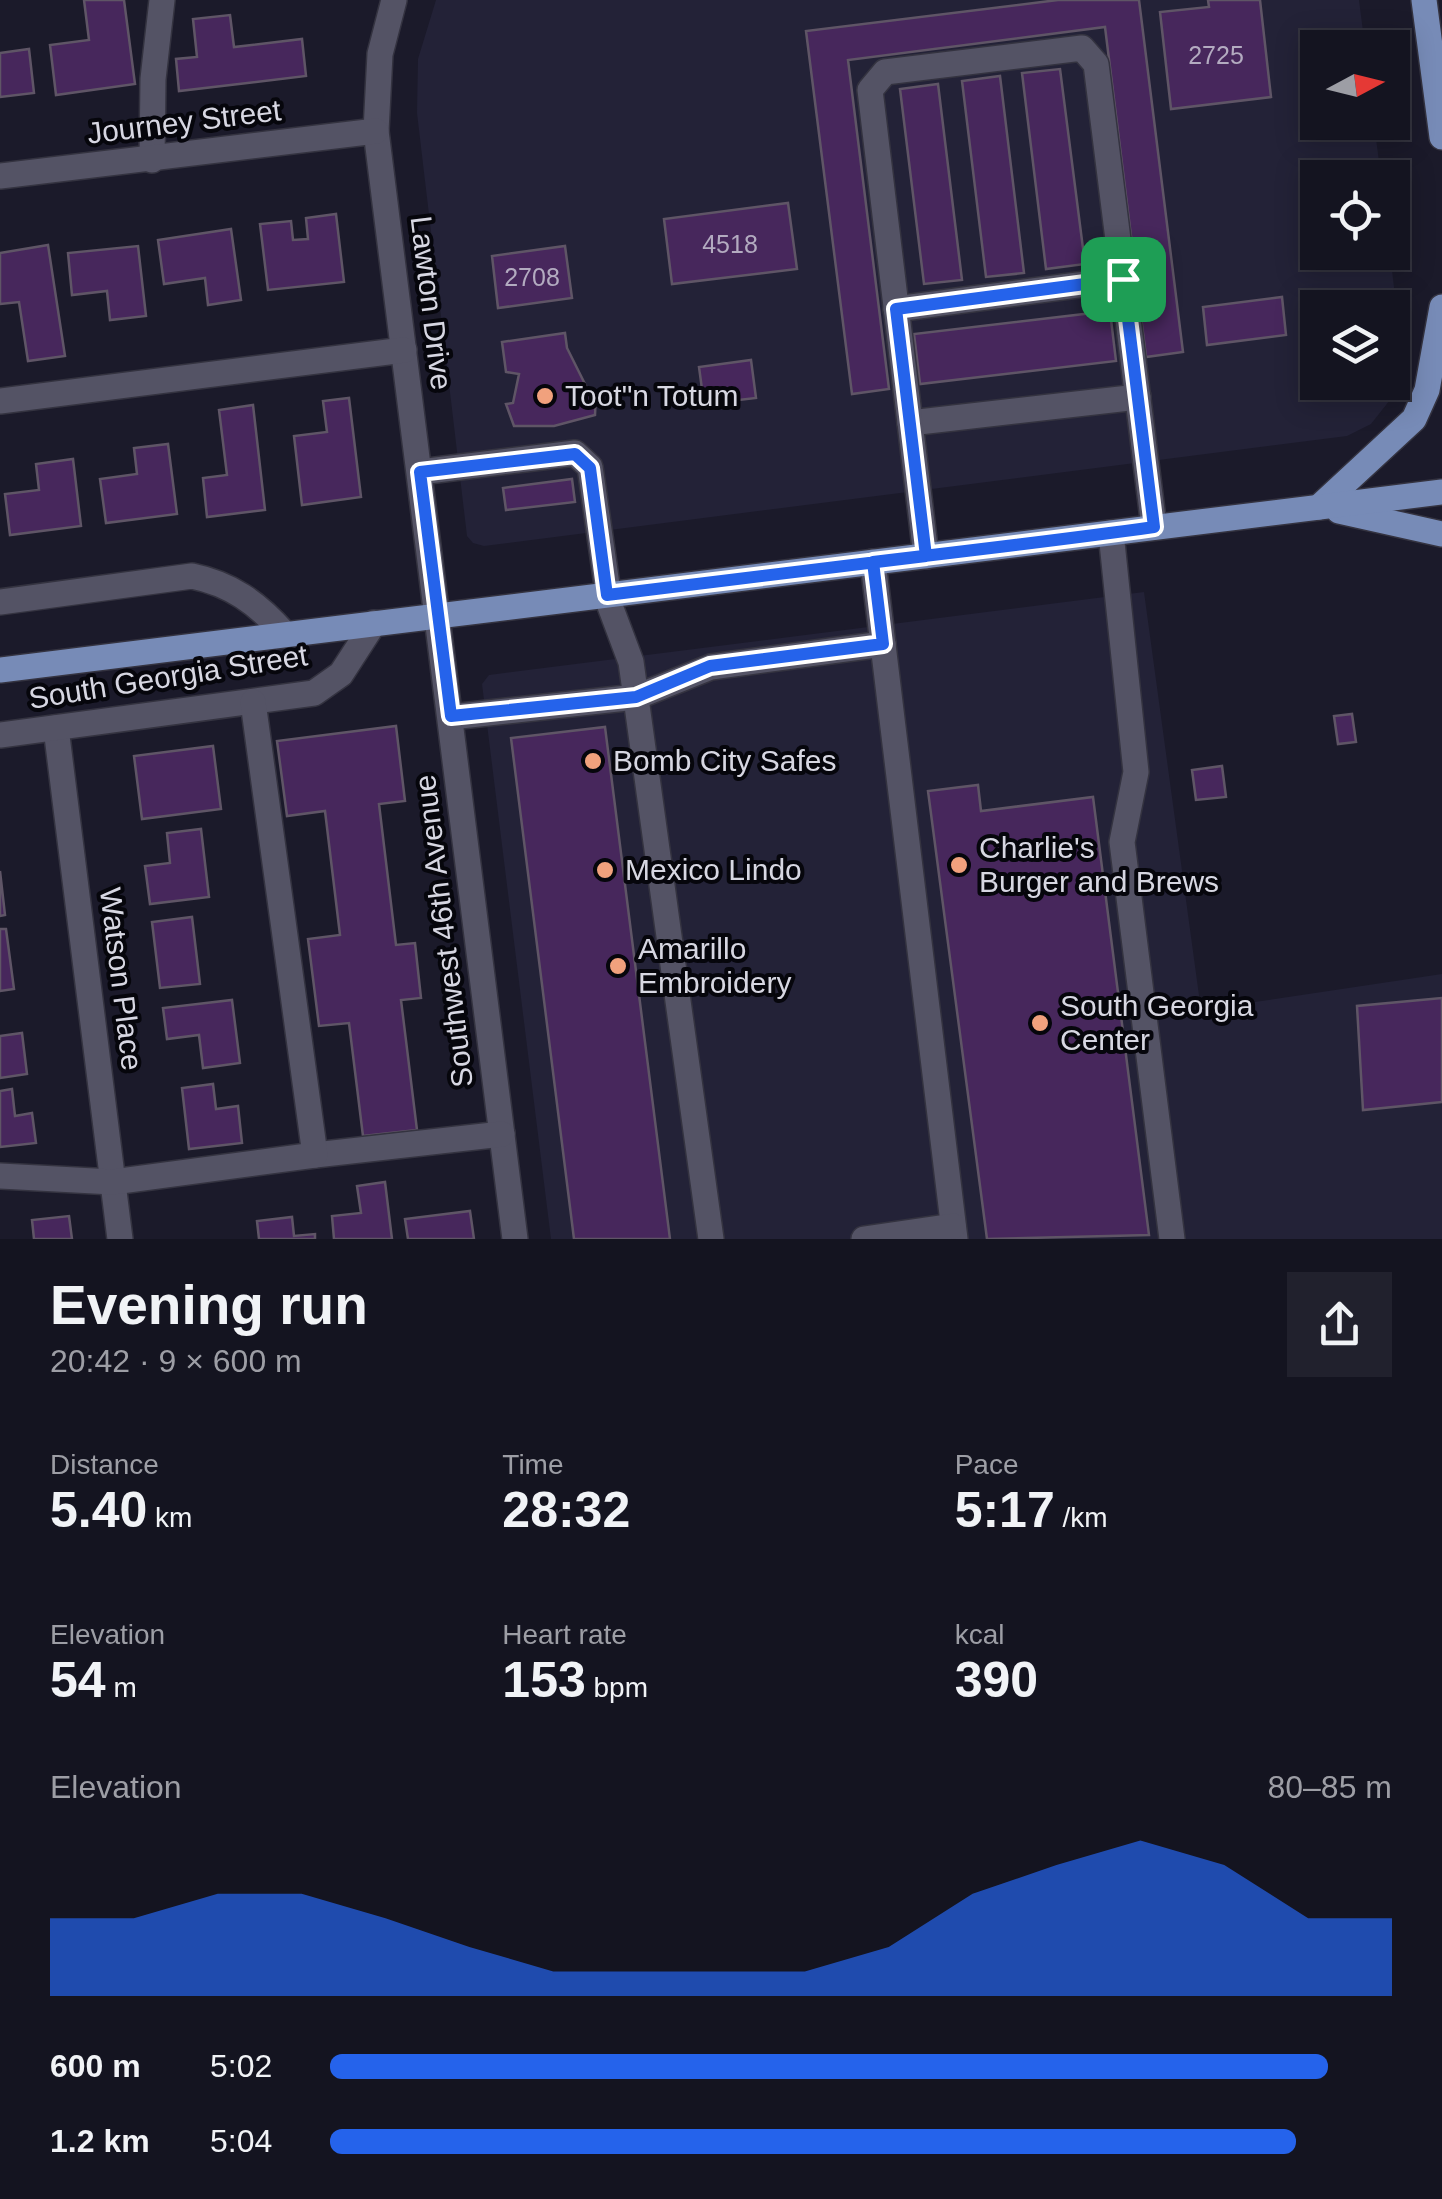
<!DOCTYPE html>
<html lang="en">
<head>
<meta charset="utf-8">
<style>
	body { margin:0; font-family:Helvetica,sans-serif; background:#21212d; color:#f1f3f6; height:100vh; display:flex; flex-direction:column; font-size:38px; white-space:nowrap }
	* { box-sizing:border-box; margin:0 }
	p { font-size:32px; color:#9d9ea5 }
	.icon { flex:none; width:55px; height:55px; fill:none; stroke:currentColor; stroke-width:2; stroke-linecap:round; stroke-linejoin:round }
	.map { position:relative; height:1239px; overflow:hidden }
	.drawer { display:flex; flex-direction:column; background:#141420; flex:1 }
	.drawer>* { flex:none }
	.needle { width:65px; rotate:83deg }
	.tools { position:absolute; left:1300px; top:30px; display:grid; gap:20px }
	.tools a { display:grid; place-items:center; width:110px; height:110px; border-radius:0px; background:#141420; box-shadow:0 5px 25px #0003,0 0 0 2px #33333e; font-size:50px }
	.pin { position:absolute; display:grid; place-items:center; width:85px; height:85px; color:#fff; margin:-42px; border-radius:20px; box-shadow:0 5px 15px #0006 }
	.round { display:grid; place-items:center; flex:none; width:105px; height:105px; border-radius:0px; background:#21212d }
	.overview { display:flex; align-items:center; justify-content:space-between; height:170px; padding:0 50px }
	h1 { font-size:55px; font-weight:700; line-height:75px }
	.figures { display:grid; grid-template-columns:repeat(3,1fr); gap:15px; height:170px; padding:10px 50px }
	.figures div { display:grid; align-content:center }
	.figures b { font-size:50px; font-weight:700 }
	.figures small { font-size:28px; font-weight:400 }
	.figures p { font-size:28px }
	.chart { height:280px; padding:20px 50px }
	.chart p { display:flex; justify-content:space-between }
	.chart svg { width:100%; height:180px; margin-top:10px; fill:#2563eb; opacity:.7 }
	ul { padding:0 50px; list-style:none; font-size:32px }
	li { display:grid; grid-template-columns:160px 120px 1fr; align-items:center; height:75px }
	li i { height:25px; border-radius:12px; background:#2563eb }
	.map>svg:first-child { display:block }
</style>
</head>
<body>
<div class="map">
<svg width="1442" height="1239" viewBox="0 0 1442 1239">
	<rect width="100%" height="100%" fill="#1b1a2a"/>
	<g fill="#232237" fill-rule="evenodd">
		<path d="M436,0H1359L1365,47L1318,48V122L1374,123L1381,177L1318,178V252L1390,253L1403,365L1401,386L1371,424L1347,436L484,546L473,543L467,536L417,113L418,59ZM1318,308H1392V382H1318Z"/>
		<path d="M1144,592L1201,1010L1442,974V1239H551L482,684L489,675Z"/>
	</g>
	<g fill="#47275c" stroke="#5f5566" stroke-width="2.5">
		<path d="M84,0H124L135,84L56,95L50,45L89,40Z"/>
		<path d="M1058,0H1139L1183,352L1146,357L1105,27L848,60L889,389L852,394L806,31Z"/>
		<path d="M1208,0H1260L1271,97L1171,109L1160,12L1209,7Z"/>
		<path d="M230,15L234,47L302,39L306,76L179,91L176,59L197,57L193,19Z"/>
		<path d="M29,49L34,93L0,97V53Z"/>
		<path d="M1060,69L1085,264L1046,269L1022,73Z"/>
		<path d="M1000,76L1024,273L986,277L962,81Z"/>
		<path d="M938,84L962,280L924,284L900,89Z"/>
		<path d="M788,203L797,269L672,284L664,219Z"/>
		<path d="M336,214L344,282L268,290L260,224L291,221L293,240L308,239L306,218Z"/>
		<path d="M231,229L241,300L208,305L205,278L164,284L158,240Z"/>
		<path d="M48,245L65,356L28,361L19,302L0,304V253Z"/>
		<path d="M138,246L146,316L110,320L107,291L72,295L68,253Z"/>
		<path d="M565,246L572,298L498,308L492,256Z"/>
		<path d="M1282,297L1286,335L1207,345L1203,307Z"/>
		<path d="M1110,311L1116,361L920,384L914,334Z"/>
		<path d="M565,333L567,348L590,394L596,393L595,415L554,426H514L506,404L513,403L519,374L506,372L502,342Z"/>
		<path d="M751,360L756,398L704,404L699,367Z"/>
		<path d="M349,398L361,497L302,505L294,436L327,432L323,401Z"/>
		<path d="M253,405L265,510L207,517L203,478L227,475L219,410Z"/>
		<path d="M168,444L177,514L106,523L100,479L137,474L134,448Z"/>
		<path d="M73,459L81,526L10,535L5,494L39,490L36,464Z"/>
		<path d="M572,479L575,502L506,510L503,488Z"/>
		<path d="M1352,714L1356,742L1338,744L1334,716Z"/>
		<path d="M396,726L405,801L379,804L396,945L415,943L421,998L401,1000L417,1130L363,1136L349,1023L319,1026L308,939L340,935L325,811L287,816L277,741Z"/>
		<path d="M605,727L670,1239H574L511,738Z"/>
		<path d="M213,746L221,809L142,819L134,756Z"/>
		<path d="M1222,766L1226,797L1196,800L1192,770Z"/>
		<path d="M978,785L981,811L1093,797L1149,1235L987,1239L928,791Z"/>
		<path d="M201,829L209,897L150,904L145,866L170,863L167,833Z"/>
		<path d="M0,871L5,915L0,916Z"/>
		<path d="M192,917L200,984L160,988L152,922Z"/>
		<path d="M0,929H6L14,989L0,991Z"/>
		<path d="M1442,998V1102L1363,1110L1357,1006Z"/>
		<path d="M232,1000L240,1063L203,1068L199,1035L167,1039L163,1008Z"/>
		<path d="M22,1033L27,1074L0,1078V1036Z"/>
		<path d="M213,1084L216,1109L238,1106L242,1143L189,1149L182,1088Z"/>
		<path d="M12,1089L15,1116L32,1113L36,1143L0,1147V1091Z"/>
		<path d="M385,1182L392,1239H334L332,1216L361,1213L357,1186Z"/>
		<path d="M470,1211L474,1239H408L405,1219Z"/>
		<path d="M69,1216L72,1239H34L32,1220Z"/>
		<path d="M292,1217L294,1236L315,1234V1239H259L257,1221Z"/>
	</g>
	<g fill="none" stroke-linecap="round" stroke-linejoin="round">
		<defs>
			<g id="minor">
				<path d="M394,0L380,54L376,131L515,1239"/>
				<path d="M152,160L153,79L162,0"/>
				<path d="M0,176L376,131"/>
				<path d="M896,309L1123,279"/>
				<path d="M0,401L404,350"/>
				<path d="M910,423L1138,397"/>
				<path d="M420,472L575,453L590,467L610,606L631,662L711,1239"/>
				<path d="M1111,533L1136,772L1122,842L1172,1239"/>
				<path d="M926,556L870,90L885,72L1082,48L1096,64L1154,527"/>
				<path d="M873,562L955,1239"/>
				<path d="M0,602L192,576C231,584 257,603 284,633"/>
				<path d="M451,717L636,697L711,667L883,644"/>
				<path d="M56,728L120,1239"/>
				<path d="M0,735L314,693L341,674L374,623"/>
				<path d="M315,1155L502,1134"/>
				<path d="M0,1176L113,1182L315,1155L253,702"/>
				<path d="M864,1239L953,1226"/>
			</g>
			<g id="major">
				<path d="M1424,0L1442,137"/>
				<path d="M1319,507L1414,419L1427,390L1442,307"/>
				<path d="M1339,511L1442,534"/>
				<path d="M0,670L1442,492"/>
			</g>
		</defs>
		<use href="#minor" stroke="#343340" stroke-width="28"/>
		<use href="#major" stroke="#343340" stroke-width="28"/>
		<use href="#minor" stroke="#545365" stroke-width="25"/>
		<use href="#major" stroke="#778bb7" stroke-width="25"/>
	</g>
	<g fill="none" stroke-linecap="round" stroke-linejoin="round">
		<defs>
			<path id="route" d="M1123,279L896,309L926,556L607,595L590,468L575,454L420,472L451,716L636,697L710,666L883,644L873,562C967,551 1061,540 1154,527L1123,279"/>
		</defs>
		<use href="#route" stroke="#fff" stroke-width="20"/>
		<use href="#route" stroke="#2563eb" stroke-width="12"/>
	</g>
	<g fill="#f1a17d" stroke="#06060c" stroke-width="4">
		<circle cx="545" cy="396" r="10"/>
		<circle cx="593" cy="761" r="10"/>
		<circle cx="959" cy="865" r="10"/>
		<circle cx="605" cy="870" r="10"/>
		<circle cx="618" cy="966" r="10"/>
		<circle cx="1040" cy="1023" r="10"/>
	</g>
	<g text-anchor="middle" stroke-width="8" stroke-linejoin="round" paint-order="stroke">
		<g font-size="25" fill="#b3abc0">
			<text x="1216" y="64">2725</text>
			<text x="730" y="253">4518</text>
			<text x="532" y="286">2708</text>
		</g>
		<g font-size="30" fill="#d7d7e2" stroke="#06060c">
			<text transform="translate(184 122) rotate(-7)" y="10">Journey Street</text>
			<text transform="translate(431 303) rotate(83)" y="10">Lawton Drive</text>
			<text transform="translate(168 677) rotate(-9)" y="10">South Georgia Street</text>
			<text transform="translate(444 931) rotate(-97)" y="10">Southwest 46th Avenue</text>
			<text transform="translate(121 979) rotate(83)" y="10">Watson Place</text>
		</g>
		<g font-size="30" fill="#d7d7e2" stroke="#06060c" text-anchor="start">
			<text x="565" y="406">Toot"n Totum</text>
			<text x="613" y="771">Bomb City Safes</text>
			<text x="979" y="858">Charlie's<tspan x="979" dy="34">Burger and Brews</tspan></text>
			<text x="625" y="880">Mexico Lindo</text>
			<text x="638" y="959">Amarillo<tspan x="638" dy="34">Embroidery</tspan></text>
			<text x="1060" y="1016">South Georgia<tspan x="1060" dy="34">Center</tspan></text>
		</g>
	</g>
</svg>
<div class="tools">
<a><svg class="needle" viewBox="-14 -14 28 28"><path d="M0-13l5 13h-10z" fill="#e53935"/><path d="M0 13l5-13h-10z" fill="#9d9ea5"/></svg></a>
<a><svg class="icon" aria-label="locate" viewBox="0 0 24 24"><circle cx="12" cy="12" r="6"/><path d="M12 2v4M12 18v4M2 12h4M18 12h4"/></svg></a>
<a><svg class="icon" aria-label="layers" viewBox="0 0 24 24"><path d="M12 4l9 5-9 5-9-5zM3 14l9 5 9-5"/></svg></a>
</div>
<div class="pin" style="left:1123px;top:279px;background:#1e9e55"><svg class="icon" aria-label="arrive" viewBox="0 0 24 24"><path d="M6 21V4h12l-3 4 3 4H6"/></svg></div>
</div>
<section class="drawer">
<div class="overview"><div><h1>Evening run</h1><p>20:42 · 9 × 600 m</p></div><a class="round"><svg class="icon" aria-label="share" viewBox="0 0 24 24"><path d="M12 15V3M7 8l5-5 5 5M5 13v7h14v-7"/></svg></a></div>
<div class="figures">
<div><p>Distance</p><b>5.40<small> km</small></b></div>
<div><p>Time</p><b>28:32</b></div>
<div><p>Pace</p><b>5:17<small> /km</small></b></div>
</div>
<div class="figures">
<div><p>Elevation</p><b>54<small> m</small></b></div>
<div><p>Heart rate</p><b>153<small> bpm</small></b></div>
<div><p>kcal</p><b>390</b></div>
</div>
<div class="chart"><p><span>Elevation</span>80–85 m</p>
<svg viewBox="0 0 160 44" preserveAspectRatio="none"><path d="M0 44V25L10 25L20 19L30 19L40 25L50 32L60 38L70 38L80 38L90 38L100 32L110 19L120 12L130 6L140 12L150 25L160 25V44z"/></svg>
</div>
<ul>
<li><b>600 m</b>5:02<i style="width:94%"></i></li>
<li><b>1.2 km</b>5:04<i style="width:91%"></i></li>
</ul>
</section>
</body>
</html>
